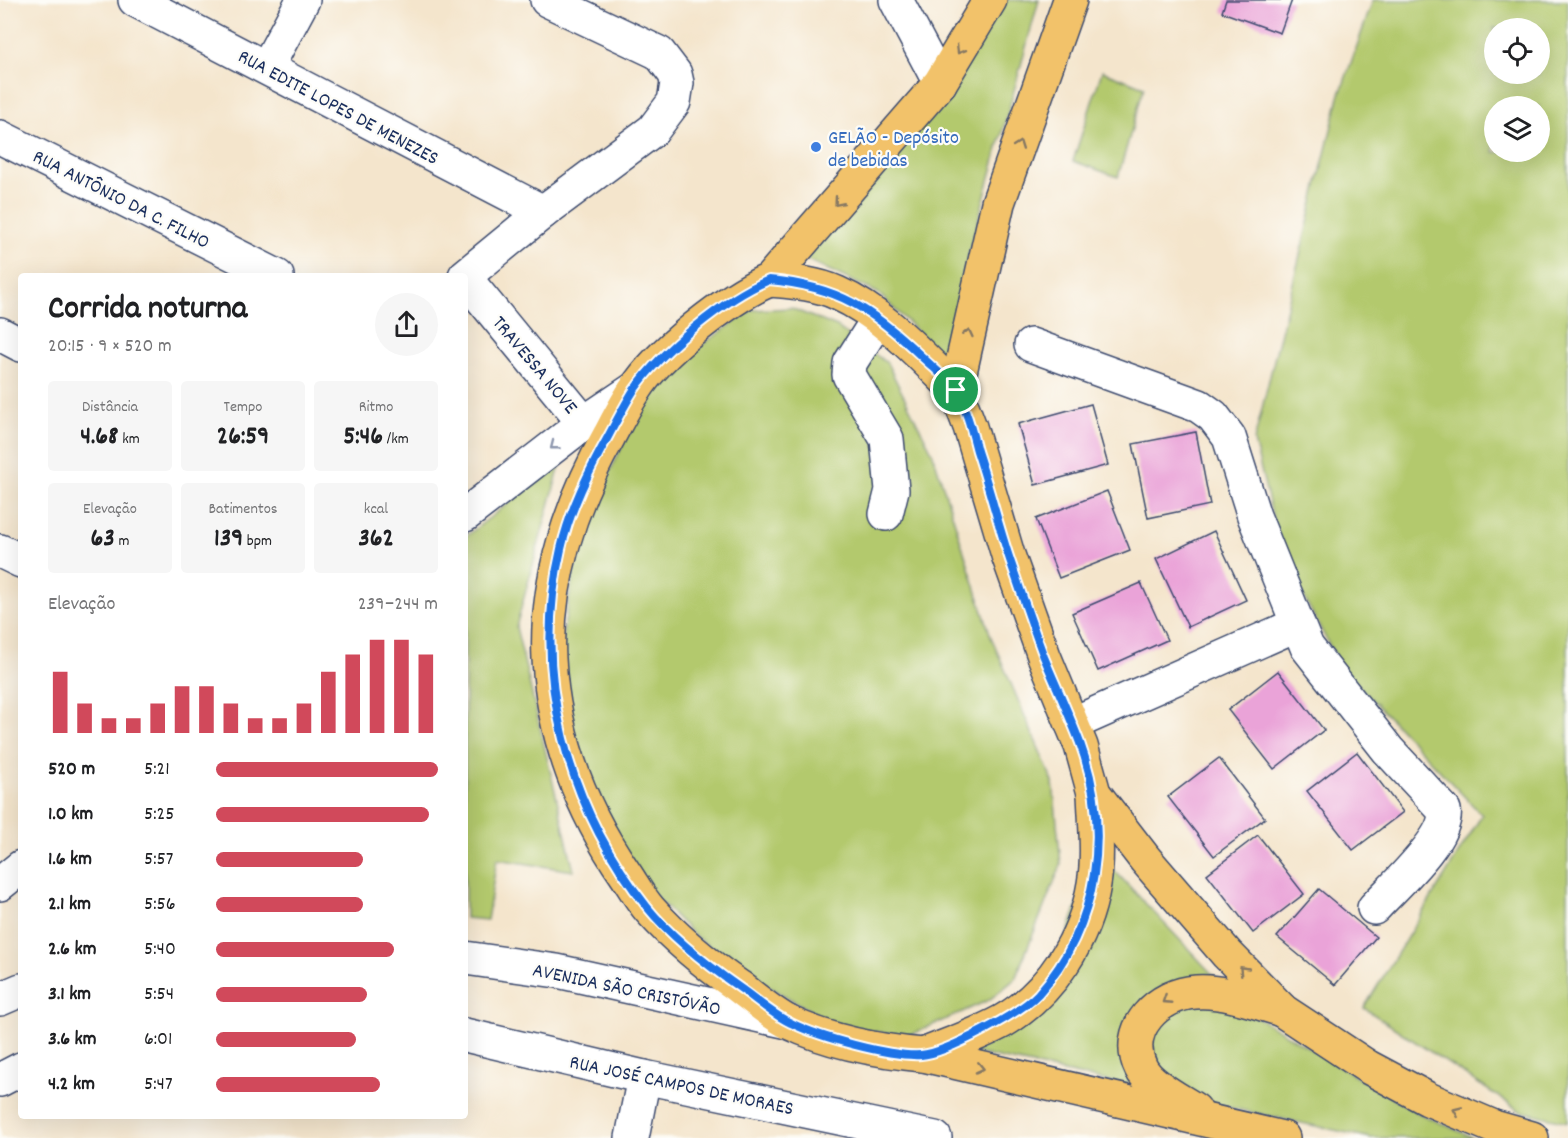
<!DOCTYPE html>
<html lang="pt">
<head>
<meta charset="utf-8">
<style>
	body { margin:0; font-family:Dekko,sans-serif; background:#f6f6f6; color:#202124; height:100vh; display:flex; flex-direction:column; font-size:22px; white-space:nowrap }
	* { box-sizing:border-box; margin:0 }
	p { font-size:20px; color:#757577 }
	.icon { flex:none; width:33px; height:33px; fill:none; stroke:currentColor; stroke-width:2; stroke-linecap:round; stroke-linejoin:round }
	.map { position:relative; flex:1; overflow:hidden }
	.drawer { position:absolute; left:18px; top:273px; width:450px; height:846px; display:flex; flex-direction:column; background:#fff; border-radius:6px; box-shadow:0 6px 24px #0002 }
	.drawer>* { flex:none }
	.tools { position:absolute; left:1484px; top:18px; display:grid; gap:12px }
	.tools a { display:grid; place-items:center; width:66px; height:66px; border-radius:50%; background:#fff; box-shadow:0 6px 24px #0002; font-size:30px }
	.pin { position:absolute; display:grid; place-items:center; width:51px; height:51px; color:#fff; margin:-26px; border:3px solid #fff; border-radius:50%; box-shadow:0 2px 6px #0007 }
	.round { display:grid; place-items:center; flex:none; width:63px; height:63px; border-radius:32px; background:#f6f6f6 }
	.headline { display:flex; align-items:center; justify-content:space-between; height:102px; padding:0 30px }
	h1 { font-size:33px; font-weight:700; line-height:45px }
	.metrics { display:grid; grid-template-columns:repeat(3,1fr); gap:9px; height:102px; padding:6px 30px }
	.metrics div { display:grid; align-content:center; border-radius:6px; background:#f6f6f6; text-align:center }
	.metrics b { font-size:26px; font-weight:700 }
	.metrics small { font-size:16px; font-weight:400 }
	.metrics p { font-size:16px }
	.chart { height:168px; padding:12px 30px }
	.chart p { display:flex; justify-content:space-between }
	.chart svg { width:100%; height:108px; margin-top:6px; stroke:#d1495b; stroke-width:6 }
	ul { padding:0 30px; list-style:none; font-size:20px }
	li { display:grid; grid-template-columns:96px 72px 1fr; align-items:center; height:45px }
	li i { height:15px; border-radius:8px; background:#d1495b }
	.map>svg:first-child { display:block }
</style>
</head>
<body>
<div class="map">
<svg width="1568" height="1138" viewBox="0 0 1568 1138">
	<rect width="100%" height="100%" fill="#fdfcf7"/>
	<filter id="ink" filterUnits="userSpaceOnUse"><feTurbulence type="fractalNoise" baseFrequency=".0167" numOctaves="2"/><feDisplacementMap in="SourceGraphic" scale="12" xChannelSelector="R" yChannelSelector="G"/><feConvolveMatrix kernelMatrix="1 2 1 2 8 2 1 2 1" color-interpolation-filters="sRGB"/></filter>
	<filter id="wash" filterUnits="userSpaceOnUse"><feTurbulence type="fractalNoise" baseFrequency=".008" numOctaves="4" result="noise"/><feDisplacementMap in="SourceGraphic" scale="24" xChannelSelector="R" yChannelSelector="G"/><feGaussianBlur stdDeviation="1.35" result="paint"/><feColorMatrix in="noise" values="0 0 0 0 0 0 0 0 0 0 0 0 0 0 0 0 0 1.4 0 .05"/><feComposite in="paint" operator="in"/></filter>
	<g filter="url(#wash)">
		<rect width="100%" height="100%" fill="#f4e5cc"/>
		<g fill="#b3c96d" stroke="#677c66" stroke-width="1.5" fill-rule="evenodd">
			<path d="M1000,0H1039L961,282L946,359L878,293L805,259Z"/>
			<path d="M1373,0H1568V1122L1520,1111L1364,1008L1482,815L1341,667L1282,556L1254,441L1339,97ZM1494,28H1539V74H1494ZM1494,106H1539V152H1494Z"/>
			<path d="M1102,71L1144,87L1118,177L1073,161Z"/>
			<path d="M791,308L837,327L887,363L933,454L991,637L1053,782L1061,865L1015,979L989,1000L908,1036L839,1027L758,980L696,937L645,886L590,799L564,708L563,632L578,548L605,482L643,403L699,347L752,310Z"/>
			<path d="M561,462L516,627L574,871L497,859L487,920L465,918V537Z"/>
			<path d="M1096,851L1247,1011L1418,1113L1474,1138H1371L967,1051L1047,992Z"/>
		</g>
		<g id="blocks">
			<g fill="#eaa3d8">
				<path d="M1226,0H1292L1280,33L1222,12Z"/>
				<path d="M1091,404L1108,465L1035,485L1018,424Z"/>
				<path d="M1196,432L1210,505L1148,518L1133,444Z"/>
				<path d="M1107,491L1130,550L1059,578L1036,519Z"/>
				<path d="M1214,531L1246,600L1188,627L1156,559Z"/>
				<path d="M1141,583L1167,640L1098,671L1072,613Z"/>
				<path d="M1278,671L1324,730L1274,769L1228,710Z"/>
				<path d="M1357,752L1403,812L1353,850L1307,791Z"/>
				<path d="M1219,758L1265,818L1214,856L1168,797Z"/>
				<path d="M1258,835L1304,894L1253,933L1207,874Z"/>
				<path d="M1319,889L1376,937L1335,985L1277,937Z"/>
			</g>
		</g>
	</g>
	<g filter="url(#ink)">
		<use href="#blocks" fill-opacity="0" stroke="#3c4a6e" stroke-width="1.5"/>
		<g fill="none" stroke-linecap="round" stroke-linejoin="round">
			<defs>
				<g id="minor">
					<path d="M135,0L543,212"/>
					<path d="M896,0L940,83"/>
					<path d="M267,67L303,0"/>
					<path d="M0,137L277,276"/>
					<path d="M465,276L543,212L653,130L674,102L677,83L675,74L659,53L547,0"/>
					<path d="M465,278L584,423"/>
					<path d="M878,319L850,363L849,375L887,439L892,490L886,514"/>
					<path d="M0,334L21,345"/>
					<path d="M1031,345L1199,406L1213,416L1229,437L1254,516L1307,647L1388,750L1444,810C1450,837 1392,888 1374,908"/>
					<path d="M465,515L584,423L636,388"/>
					<path d="M0,551L21,561"/>
					<path d="M1072,724L1298,624"/>
					<path d="M0,884L21,867"/>
					<path d="M465,958L557,971L788,1022"/>
					<path d="M0,999L21,990"/>
					<path d="M465,1035L644,1077L935,1138"/>
					<path d="M0,1080L21,1069"/>
					<path d="M632,1138L644,1077"/>
				</g>
				<g id="major">
					<path d="M990,0L940,83L769,280C728,298 659,352 635,390C625,405 617,421 609,436C571,503 545,581 549,659C553,737 582,811 626,875C634,887 641,900 650,910C676,939 706,964 738,986C754,998 772,1014 790,1023C831,1042 879,1051 923,1055L1283,1138"/>
					<path d="M1070,0L998,203L956,390L970,427L1008,555L1044,656L1081,746L1094,793L1145,859L1227,954L1283,1011L1368,1067L1428,1099L1494,1127L1532,1138"/>
					<path d="M769,280C792,282 815,283 837,293C884,314 920,355 956,390"/>
					<path d="M923,1055C950,1044 978,1035 1003,1021C1051,993 1085,939 1094,884C1099,855 1095,823 1094,793"/>
					<path d="M1195,1110C1180,1100 1149,1085 1141,1068C1122,1029 1159,994 1196,992C1223,990 1256,1002 1282,1010"/>
				</g>
			</defs>
			<use href="#minor" stroke="#3c4a6e" stroke-width="36"/>
			<use href="#major" stroke="#3c4a6e" stroke-width="36"/>
			<use href="#minor" stroke="#fff" stroke-width="33"/>
			<use href="#major" stroke="#f2c26a" stroke-width="33"/>
		</g>
		<defs><path id="oneway-chevron" d="M-2-3.5L2.5 0L-2 3.5" fill="none" stroke-width="1.6" stroke-linecap="round" stroke-linejoin="round" transform="scale(1.5)"/></defs>
		<g stroke="#867864">
			<use href="#oneway-chevron" transform="translate(960 50) rotate(121)"/>
			<use href="#oneway-chevron" transform="translate(1019 145) rotate(-70)"/>
			<use href="#oneway-chevron" transform="translate(838 202) rotate(131)"/>
			<use href="#oneway-chevron" transform="translate(968 333) rotate(-77)"/>
			<use href="#oneway-chevron" transform="translate(1243 970) rotate(-134)"/>
			<use href="#oneway-chevron" transform="translate(1166 1000) rotate(147)"/>
			<use href="#oneway-chevron" transform="translate(980 1068) rotate(13)"/>
			<use href="#oneway-chevron" transform="translate(1457 1111) rotate(-157)"/>
		</g>
		<use stroke="#8d97ae" href="#oneway-chevron" transform="translate(554 446) rotate(142)"/>
	</g>
	<g fill="none" stroke-linecap="round" stroke-linejoin="round" filter="url(#ink)">
		<defs>
			<path id="route" d="M769,280C837,286 872,309 921,356C932,367 949,379 957,393C967,410 972,432 977,451C989,487 998,524 1010,560C1021,592 1032,625 1044,657C1056,686 1069,714 1080,743C1111,829 1100,925 1038,994C1020,1013 947,1053 921,1055C890,1057 819,1037 791,1023C773,1015 756,999 740,988C707,965 672,938 647,907C567,806 531,676 561,549C570,509 589,471 609,435C617,420 625,404 634,390C662,350 724,299 769,280Z"/>
		</defs>
		<use href="#route" stroke="#fff" stroke-width="12"/>
		<use href="#route" stroke="#1a73e8" stroke-width="8"/>
	</g>
	<circle fill="#3f7fe0" stroke="#fdfcf7" stroke-width="2" cx="816" cy="147" r="6"/>
	<g text-anchor="middle" stroke-width="4.5" stroke-linejoin="round" paint-order="stroke">
		<g font-size="20" fill="#1b2f5e" stroke="#fdfcf7">
			<text transform="translate(339 106) rotate(28)" y="7">RUA EDITE LOPES DE MENEZES</text>
			<text transform="translate(122 198) rotate(27)" y="7">RUA ANTÔNIO DA C. FILHO</text>
			<text transform="translate(536 364) rotate(50)" y="7">TRAVESSA NOVE</text>
			<text transform="translate(627 988) rotate(12)" y="7">AVENIDA SÃO CRISTÓVÃO</text>
			<text transform="translate(682 1084) rotate(12)" y="7">RUA JOSÉ CAMPOS DE MORAES</text>
		</g>
		<g font-size="20" fill="#366cbe" stroke="#fdfcf7" text-anchor="start">
			<text x="828" y="143">GELÃO - Depósito<tspan x="828" dy="23">de bebidas</tspan></text>
		</g>
	</g>
</svg>
<div class="tools">
<a><svg class="icon" aria-label="locate" viewBox="0 0 24 24"><circle cx="12" cy="12" r="6"/><path d="M12 2v4M12 18v4M2 12h4M18 12h4"/></svg></a>
<a><svg class="icon" aria-label="layers" viewBox="0 0 24 24"><path d="M12 4l9 5-9 5-9-5zM3 14l9 5 9-5"/></svg></a>
</div>
<div class="pin" style="left:956px;top:390px;background:#1e9e55"><svg class="icon" aria-label="arrive" viewBox="0 0 24 24"><path d="M6 21V4h12l-3 4 3 4H6"/></svg></div>
<section class="drawer">
<div class="headline"><div><h1>Corrida noturna</h1><p>20:15 · 9 × 520 m</p></div><a class="round"><svg class="icon" aria-label="share" viewBox="0 0 24 24"><path d="M12 15V3M7 8l5-5 5 5M5 13v7h14v-7"/></svg></a></div>
<div class="metrics">
<div><p>Distância</p><b>4.68<small> km</small></b></div>
<div><p>Tempo</p><b>26:59</b></div>
<div><p>Ritmo</p><b>5:46<small> /km</small></b></div>
</div>
<div class="metrics">
<div><p>Elevação</p><b>63<small> m</small></b></div>
<div><p>Batimentos</p><b>139<small> bpm</small></b></div>
<div><p>kcal</p><b>362</b></div>
</div>
<div class="chart"><p><span>Elevação</span>239–244 m</p>
<svg viewBox="0 0 160 44" preserveAspectRatio="none"><path d="M5 44V19M15 44V32M25 44V38M35 44V38M45 44V32M55 44V25M65 44V25M75 44V32M85 44V38M95 44V38M105 44V32M115 44V19M125 44V12M135 44V6M145 44V6M155 44V12"/></svg>
</div>
<ul>
<li><b>520 m</b>5:21<i style="width:100%"></i></li>
<li><b>1.0 km</b>5:25<i style="width:96%"></i></li>
<li><b>1.6 km</b>5:57<i style="width:66%"></i></li>
<li><b>2.1 km</b>5:56<i style="width:66%"></i></li>
<li><b>2.6 km</b>5:40<i style="width:80%"></i></li>
<li><b>3.1 km</b>5:54<i style="width:68%"></i></li>
<li><b>3.6 km</b>6:01<i style="width:63%"></i></li>
<li><b>4.2 km</b>5:47<i style="width:74%"></i></li>
</ul>
</section>
</div>
</body>
</html>
